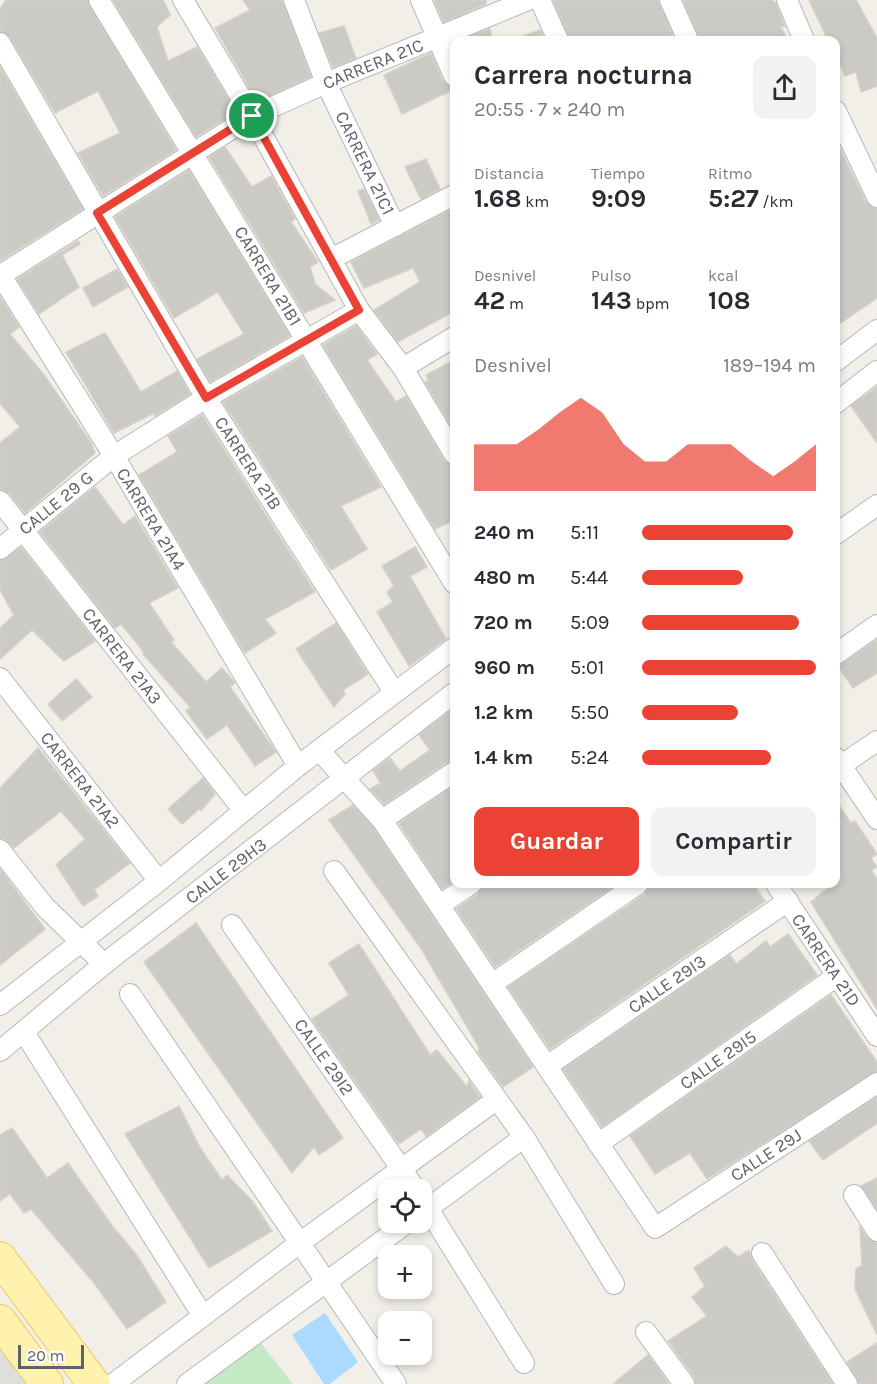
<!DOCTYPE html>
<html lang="es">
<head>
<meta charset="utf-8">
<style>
	body { margin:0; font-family:Karla,sans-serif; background:#f2f2f3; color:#2b2b33; height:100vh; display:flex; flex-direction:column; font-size:22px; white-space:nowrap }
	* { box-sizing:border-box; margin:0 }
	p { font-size:20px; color:#7c7c81 }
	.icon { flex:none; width:33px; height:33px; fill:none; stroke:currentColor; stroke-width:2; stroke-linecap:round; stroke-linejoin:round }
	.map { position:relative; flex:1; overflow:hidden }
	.drawer { position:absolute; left:450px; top:36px; width:390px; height:852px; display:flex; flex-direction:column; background:#fff; border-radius:12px; box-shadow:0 3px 9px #0003 }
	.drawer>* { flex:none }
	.fabs { position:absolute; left:378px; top:1179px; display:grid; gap:12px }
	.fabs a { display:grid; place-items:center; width:54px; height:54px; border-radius:12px; background:#fff; box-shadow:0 3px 9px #0003; font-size:30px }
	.scale { position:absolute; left:18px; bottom:15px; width:66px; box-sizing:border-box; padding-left:6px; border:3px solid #5f6368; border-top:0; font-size:16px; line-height:21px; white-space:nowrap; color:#5f6368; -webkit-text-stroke:4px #fff; paint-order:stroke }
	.pin { position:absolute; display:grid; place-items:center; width:51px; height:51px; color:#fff; margin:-26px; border:3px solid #fff; border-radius:50%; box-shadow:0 2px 6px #0007 }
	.round { display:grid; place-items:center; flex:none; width:63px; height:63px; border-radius:12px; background:#f2f2f3 }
	.summary { display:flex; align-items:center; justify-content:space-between; height:102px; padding:0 24px }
	h1 { font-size:27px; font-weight:700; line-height:45px }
	.stats { display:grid; grid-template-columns:repeat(3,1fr); gap:9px; height:102px; padding:6px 24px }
	.stats div { display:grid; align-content:center }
	.stats b { font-size:26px; font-weight:700 }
	.stats small { font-size:16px; font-weight:400 }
	.stats p { font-size:16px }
	.chart { height:168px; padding:12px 24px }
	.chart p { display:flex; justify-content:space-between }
	.chart svg { width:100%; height:108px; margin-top:6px; fill:#ea4335; opacity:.7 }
	.button { display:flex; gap:12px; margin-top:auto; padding:12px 24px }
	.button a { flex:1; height:69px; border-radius:12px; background:#ea4335; color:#fff; font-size:24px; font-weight:700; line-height:69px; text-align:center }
	.button a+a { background:#f2f2f3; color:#2b2b33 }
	ul { padding:0 24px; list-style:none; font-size:20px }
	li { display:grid; grid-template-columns:96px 72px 1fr; align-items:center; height:45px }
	li i { height:15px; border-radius:8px; background:#ea4335 }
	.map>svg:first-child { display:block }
</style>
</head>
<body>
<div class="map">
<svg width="877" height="1384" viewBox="0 0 877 1384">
	<rect width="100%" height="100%" fill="#f1efe8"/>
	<path fill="#e0deda" d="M0,1348L28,1384H0Z"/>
	<path fill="#c5e8c5" d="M259,1341L293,1384H197Z"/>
	<path fill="#aadaff" d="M325,1313L358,1362L330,1384H324L292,1335Z"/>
	<g fill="#cccac5" stroke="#d6d1c6" stroke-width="1.5">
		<path d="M6,0H87L176,150L103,196L78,153L120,133L98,91L55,113L10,37L0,31V9Z"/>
		<path d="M113,0H163L170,15L157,27L168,61L197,47L236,112L196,137Z"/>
		<path d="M243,0H282L311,77L257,101L215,28L250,10Z"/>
		<path d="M434,0H486V4L444,22Z"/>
		<path d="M553,0H658L675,40H570Z"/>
		<path d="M683,0H771L776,3L785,27L780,26L788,40H700Z"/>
		<path d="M809,0H856L877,38V86L861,92L856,72L845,76L836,56V40H828Z"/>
		<path d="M344,26L356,58L333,67L319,33Z"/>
		<path d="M490,28L492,40H461Z"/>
		<path d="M540,30L545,40H518V38Z"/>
		<path d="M431,53L443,81L454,89L402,114L384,75Z"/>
		<path d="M0,67L83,209L0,261Z"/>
		<path d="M836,141L866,202L877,209V298L836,326Z"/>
		<path d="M225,147L252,187L271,176L295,219L291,222L318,262L310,267L315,284L335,300L304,313L209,157Z"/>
		<path d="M426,159L440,189L421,199L405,167Z"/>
		<path d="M189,170L290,336L210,382L197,359L244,334L218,292L174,318L115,217Z"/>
		<path d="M364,189L379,220L371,224L358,191Z"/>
		<path d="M454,208V311L398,342L374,310L420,282L413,268L364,288L351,262Z"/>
		<path d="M78,241L80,244L62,255L79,287L39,314L17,279Z"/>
		<path d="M117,269L128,287L93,307L83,288Z"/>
		<path d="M0,297L19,327L10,334L44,375L92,444L95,453L25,513L9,493L0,489V443L20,427L0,403Z"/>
		<path d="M356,326L377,354L367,360L396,402L406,396L444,460L454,466V520L435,529L323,345Z"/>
		<path d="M105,333L141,392L177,371L190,394L155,416L154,413L114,433L66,352Z"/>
		<path d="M302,357L381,487L341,506L367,549L331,570L223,402Z"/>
		<path d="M454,360V431L425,382L429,380L426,375Z"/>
		<path d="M877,387V443L851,406Z"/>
		<path d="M202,415L315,592L265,619L276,633L245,653L139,475L177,452L168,436Z"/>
		<path d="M95,487L123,525L135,516L178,588L149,603L174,640L171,642L206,682L222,668L235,683L230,687L276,752L255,766L227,725L207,739L186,711L190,707L143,654L144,652L121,624L115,628L40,532Z"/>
		<path d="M21,547L95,641L64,661L32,630L0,659V628L14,615L0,590V561Z"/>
		<path d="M415,547L427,567L410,576L446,639L409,666L377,612L393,602L387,592L394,586L382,566Z"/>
		<path d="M336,623L368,674L343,690L345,694L334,707L296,649Z"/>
		<path d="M877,640V673L853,688L838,666Z"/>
		<path d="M76,679L92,697L62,721L48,704Z"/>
		<path d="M454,708V760L447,762L384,804L370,789L381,783L373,771L390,758L400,771L430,750L419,735Z"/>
		<path d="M38,748L130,863L94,890L98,896L83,906L56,865L85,839L61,811L14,848L5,839L0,838V788Z"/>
		<path d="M203,778L215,794L201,811L199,809L182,824L168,809Z"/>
		<path d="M454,786V881L442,889L399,823Z"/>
		<path d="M836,801L851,823L855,821L877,854L871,858L877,867L871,870L877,879V1009L811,902L840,878L836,872Z"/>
		<path d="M353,805L373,827L533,1067L503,1087L478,1052L479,1047L420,947L329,820Z"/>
		<path d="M0,869L45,929L0,965Z"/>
		<path d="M483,884H617L495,967L456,909L478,894Z"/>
		<path d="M650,884H753L765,901L550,1049L508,987L645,894Z"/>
		<path d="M196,923L343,1138L319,1155L314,1147L292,1173L144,962Z"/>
		<path d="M788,934L817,975L602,1127L563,1069L730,955L736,964L766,941L770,947Z"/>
		<path d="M359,944L430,1055L437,1050L467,1087L469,1081L480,1097L426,1136L421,1129L399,1144L312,1019L349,995L329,963Z"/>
		<path d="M831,995L877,1062V1071L707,1179L690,1153L655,1174L630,1136Z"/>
		<path d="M877,1097V1123L823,1160L809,1141Z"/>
		<path d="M179,1106L199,1146L222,1180L227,1175L253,1202L272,1231L209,1268L125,1134Z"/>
		<path d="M12,1128L47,1178L68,1163L113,1227L136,1254L166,1302L127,1329L94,1283L31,1209L24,1213L10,1194L0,1201V1135Z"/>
		<path d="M877,1178V1209L861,1186Z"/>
		<path d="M860,1227L867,1238L877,1243V1335L855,1289L856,1269L862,1265Z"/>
		<path d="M726,1246L738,1257L749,1250L752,1260L833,1384H696L694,1377L668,1341L707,1316L692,1297L705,1286L694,1268Z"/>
		<path d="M877,1343V1384H859L847,1362Z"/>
		<path d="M648,1355L669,1384H613Z"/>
	</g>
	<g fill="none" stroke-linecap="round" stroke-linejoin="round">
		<defs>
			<g id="street">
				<path d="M99,0L454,583"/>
				<path d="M183,0L252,116L359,310L403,368L454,454"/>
				<path d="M294,0L326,83L395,226"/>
				<path d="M421,0L454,76"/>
				<path d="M540,0L558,40"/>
				<path d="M670,0L688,40"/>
				<path d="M787,0L804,40"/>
				<path d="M0,43L206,398L394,692"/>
				<path d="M836,111L877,197"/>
				<path d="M331,259L454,195"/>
				<path d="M0,274L114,456L298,766"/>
				<path d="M1,275L252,116L326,83L528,0"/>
				<path d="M836,361L877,330"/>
				<path d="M403,368L454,337"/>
				<path d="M836,403L877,371"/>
				<path d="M0,501L244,811"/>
				<path d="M836,534L877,505"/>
				<path d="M0,549L114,456L206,398L359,310"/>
				<path d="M836,654L877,625"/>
				<path d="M0,678L159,881"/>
				<path d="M319,750L382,820L655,1228L877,1083"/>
				<path d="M836,758L877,819"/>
				<path d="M840,766L877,741"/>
				<path d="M382,820L454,772"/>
				<path d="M0,850L45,907L104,964"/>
				<path d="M334,871L524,1137L614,1284"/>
				<path d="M776,884L877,1036"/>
				<path d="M440,905L471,884"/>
				<path d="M232,925L416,1190"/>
				<path d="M492,984L638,884"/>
				<path d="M130,994L396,1384"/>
				<path d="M0,1005L159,881L298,766L454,648"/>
				<path d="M24,1032L203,1316"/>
				<path d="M0,1051L104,964L454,693"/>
				<path d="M547,1066L788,901"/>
				<path d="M598,1144L837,976"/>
				<path d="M854,1195L877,1231"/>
				<path d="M422,1199L524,1363"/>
				<path d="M422,1213L524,1137"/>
				<path d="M762,1253L847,1384"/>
				<path d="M646,1332L684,1384"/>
				<path d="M113,1384L301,1242L496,1100"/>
				<path d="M187,1384L408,1222"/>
			</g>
			<g id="primary">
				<path d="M0,1258L94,1384"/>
				<path d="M0,1321L47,1384"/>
			</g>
		</defs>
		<use href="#street" stroke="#b5b8bc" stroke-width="22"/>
		<use href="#primary" stroke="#f2c960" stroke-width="34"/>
		<use href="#street" stroke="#fff" stroke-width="20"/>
		<use href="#primary" stroke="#fff2af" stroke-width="32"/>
	</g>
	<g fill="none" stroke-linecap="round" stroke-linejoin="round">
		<defs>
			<path id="route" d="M252,116L359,310L206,398L97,213Z"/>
		</defs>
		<use href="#route" stroke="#fff" stroke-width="12"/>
		<use href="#route" stroke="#ea4335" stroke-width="8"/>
	</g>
	<g text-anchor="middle" stroke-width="4.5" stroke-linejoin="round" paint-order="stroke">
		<g font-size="18" fill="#5f6368" stroke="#fff">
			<text transform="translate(373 64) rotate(-22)" y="6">CARRERA 21C</text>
			<text transform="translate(365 163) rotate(64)" y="6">CARRERA 21C1</text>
			<text transform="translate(268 276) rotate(59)" y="6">CARRERA 21B1</text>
			<text transform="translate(248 463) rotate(57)" y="6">CARRERA 21B</text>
			<text transform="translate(56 503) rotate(-39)" y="6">CALLE 29 G</text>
			<text transform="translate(151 519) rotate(59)" y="6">CARRERA 21A4</text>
			<text transform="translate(122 656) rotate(52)" y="6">CARRERA 21A3</text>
			<text transform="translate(80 780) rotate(52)" y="6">CARRERA 21A2</text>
			<text transform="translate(226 871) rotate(-37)" y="6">CALLE 29H3</text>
			<text transform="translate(826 960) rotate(56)" y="6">CARRERA 21D</text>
			<text transform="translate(667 984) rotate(-34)" y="6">CALLE 29I3</text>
			<text transform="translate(324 1057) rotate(55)" y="6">CALLE 29I2</text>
			<text transform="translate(718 1060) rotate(-35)" y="6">CALLE 29I5</text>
			<text transform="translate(766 1155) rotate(-33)" y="6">CALLE 29J</text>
		</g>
	</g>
</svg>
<div class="fabs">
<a><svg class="icon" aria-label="locate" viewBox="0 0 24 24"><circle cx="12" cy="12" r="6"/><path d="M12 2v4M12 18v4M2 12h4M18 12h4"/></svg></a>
<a>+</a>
<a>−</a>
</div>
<div class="scale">20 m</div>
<div class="pin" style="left:252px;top:116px;background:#1e9e55"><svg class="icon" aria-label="arrive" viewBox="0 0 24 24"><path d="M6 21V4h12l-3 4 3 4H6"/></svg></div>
<section class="drawer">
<div class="summary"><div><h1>Carrera nocturna</h1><p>20:55 · 7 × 240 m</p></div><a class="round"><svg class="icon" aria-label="share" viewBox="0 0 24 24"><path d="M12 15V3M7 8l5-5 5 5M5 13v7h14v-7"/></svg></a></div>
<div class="stats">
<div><p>Distancia</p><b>1.68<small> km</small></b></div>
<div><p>Tiempo</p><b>9:09</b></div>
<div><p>Ritmo</p><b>5:27<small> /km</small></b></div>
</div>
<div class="stats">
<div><p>Desnivel</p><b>42<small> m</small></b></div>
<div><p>Pulso</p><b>143<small> bpm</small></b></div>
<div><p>kcal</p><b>108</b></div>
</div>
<div class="chart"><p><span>Desnivel</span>189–194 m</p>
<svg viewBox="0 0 160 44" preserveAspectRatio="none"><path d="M0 44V25L10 25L20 25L30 19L40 12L50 6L60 12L70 25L80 32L90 32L100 25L110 25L120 25L130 32L140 38L150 32L160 25V44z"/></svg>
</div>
<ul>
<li><b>240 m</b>5:11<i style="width:87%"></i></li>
<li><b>480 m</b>5:44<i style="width:58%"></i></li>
<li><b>720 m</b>5:09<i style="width:90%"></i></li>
<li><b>960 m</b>5:01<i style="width:100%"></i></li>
<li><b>1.2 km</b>5:50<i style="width:55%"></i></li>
<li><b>1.4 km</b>5:24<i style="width:74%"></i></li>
</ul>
<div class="button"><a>Guardar</a><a>Compartir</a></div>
</section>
</div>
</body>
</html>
